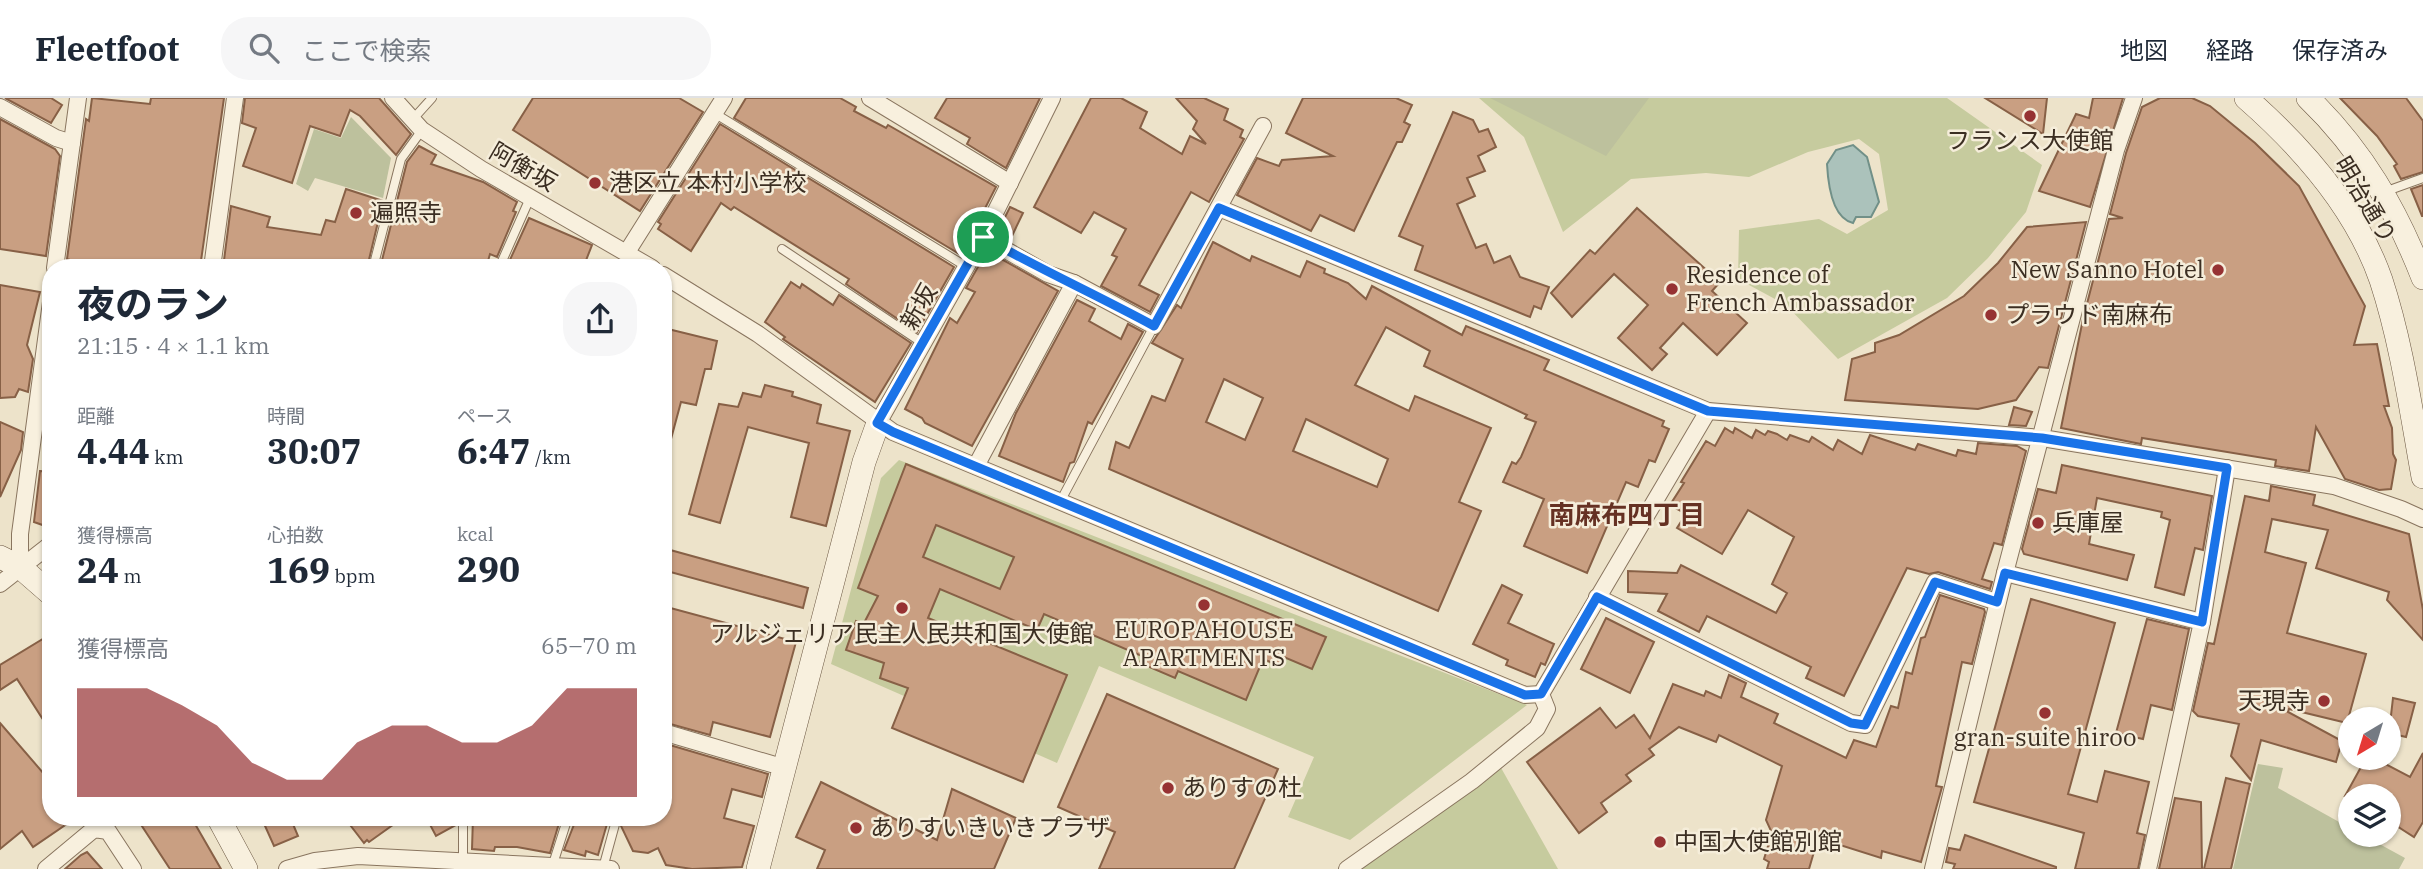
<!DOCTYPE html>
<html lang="ja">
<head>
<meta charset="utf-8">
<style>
	body { margin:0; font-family:"IBM Plex Serif","Noto Sans JP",serif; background:#f6f6f7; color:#1f2937; height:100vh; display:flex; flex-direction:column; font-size:26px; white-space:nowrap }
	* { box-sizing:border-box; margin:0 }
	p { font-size:23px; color:#747a83 }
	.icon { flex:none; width:38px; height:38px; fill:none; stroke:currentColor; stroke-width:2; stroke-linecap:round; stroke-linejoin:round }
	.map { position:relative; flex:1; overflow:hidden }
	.sheet { position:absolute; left:42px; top:161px; width:630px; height:567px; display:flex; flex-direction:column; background:#fff; border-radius:28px; box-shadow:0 2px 5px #0004 }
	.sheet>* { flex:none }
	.needle { width:46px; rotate:218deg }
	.tools { position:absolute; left:2338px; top:609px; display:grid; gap:14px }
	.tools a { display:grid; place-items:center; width:63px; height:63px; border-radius:50%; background:#fff; box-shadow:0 2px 5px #0004; font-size:35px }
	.pin { position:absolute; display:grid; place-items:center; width:60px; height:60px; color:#fff; margin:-30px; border:4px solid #fff; border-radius:50%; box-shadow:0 2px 7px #0007 }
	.round { display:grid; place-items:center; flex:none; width:74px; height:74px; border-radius:28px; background:#f6f6f7 }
	.summary { display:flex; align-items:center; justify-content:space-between; height:119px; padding:0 35px }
	h1 { font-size:38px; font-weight:700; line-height:52px }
	.figures { display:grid; grid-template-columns:repeat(3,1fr); gap:10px; height:119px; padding:7px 35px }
	.figures div { display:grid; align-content:center }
	.figures b { font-size:35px; font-weight:700 }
	.figures small { font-size:19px; font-weight:400 }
	.figures p { font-size:19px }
	.chart { height:196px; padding:14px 35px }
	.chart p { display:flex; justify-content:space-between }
	.chart svg { width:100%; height:126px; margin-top:7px; fill:#963233; opacity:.7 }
	header { display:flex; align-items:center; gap:42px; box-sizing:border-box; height:98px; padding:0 35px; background:#fff; border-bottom:2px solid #e0e1e3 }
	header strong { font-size:33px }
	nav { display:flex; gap:38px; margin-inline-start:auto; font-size:24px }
	.search { width:490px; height:63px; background:#f6f6f7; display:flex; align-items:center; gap:18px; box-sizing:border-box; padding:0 24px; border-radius:28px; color:#747a83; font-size:26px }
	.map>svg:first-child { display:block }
</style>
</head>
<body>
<header>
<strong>Fleetfoot</strong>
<div class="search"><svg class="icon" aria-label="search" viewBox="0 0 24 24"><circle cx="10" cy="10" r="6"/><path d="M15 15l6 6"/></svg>ここで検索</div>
<nav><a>地図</a><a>経路</a><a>保存済み</a></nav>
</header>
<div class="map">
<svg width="2423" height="771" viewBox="0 0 2423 771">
	<rect width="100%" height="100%" fill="#ede3ca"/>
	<g fill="#c6cb9e">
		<path d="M1479,0H1947L2042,67L2026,114L1988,160L1947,200L1838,261L1786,207L1738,181L1739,132L1819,121L1847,136L1888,112L1879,56L1859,41L1808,54L1749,79L1706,75L1631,81L1563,134L1524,39Z"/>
		<path d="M899,362L1527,607L1350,742L1288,719L1314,659L1099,568L1057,665L831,566L881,380Z"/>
		<path d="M1500,668L1558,771H1351Z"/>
	</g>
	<g fill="#bdc19d">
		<path d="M1490,0H1649L1606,58Z"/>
		<path d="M351,19L391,60L383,100L315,80L308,93L296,86L314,31L341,40Z"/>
		<path d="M2258,666L2283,670L2278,690L2350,730V737H2363L2405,760L2399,771H2233Z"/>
	</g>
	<path fill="#abc2bb" stroke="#719088" stroke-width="2" d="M1853,47L1867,59L1879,104L1871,119H1856L1853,125C1832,120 1828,85 1827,66L1836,52Z"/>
	<g fill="#c99f82" stroke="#876046" stroke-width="2" fill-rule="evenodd">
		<path d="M5,0H51L62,7L51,25Z"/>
		<path d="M92,0L150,6L151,0H224L200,170H69L70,162L67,161L86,21L89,23Z"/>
		<path d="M245,0H379L411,36L396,57L360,18L350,12L340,38L310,28L292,85L243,68L256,30L242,25Z"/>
		<path d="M533,0H679L703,14L640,113L513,32Z"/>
		<path d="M746,0H840L856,9L854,13L886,30L888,27L996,89L961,157L734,20Z"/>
		<path d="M947,0H1040L1006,70L967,46L970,40L935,20Z"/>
		<path d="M1091,0H1121L1147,14L1140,30L1182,56L1190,38L1206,46L1193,31L1197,23L1176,0H1204L1228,11L1224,22L1243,32L1240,39L1244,41L1209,104L1191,94L1139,187L1159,197L1150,214L1101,188L1117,159L1112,157L1126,131L1094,114L1081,135L1034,109Z"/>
		<path d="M1303,0H1396L1412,7L1404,24L1410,27L1402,44H1397L1354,133L1320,117L1311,133L1237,97L1257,60L1279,68L1282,62L1333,58L1286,35Z"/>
		<path d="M1985,0H2047L2043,36Z"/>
		<path d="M2093,0H2123L2090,109L2039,93L2076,16L2089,20Z"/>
		<path d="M2160,0H2192L2210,8L2255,45L2299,88L2365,208L2354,247L2377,246L2389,308H2384L2392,330L2393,356L2396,362L2391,391L2379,392L2345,381L2316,329L2309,373L2275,368L2276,362L2142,340L2141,346L2061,330L2083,221L2109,121L2123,120L2110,116L2126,55L2142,9Z"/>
		<path d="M2340,0H2406L2423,23V74L2401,81L2394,68L2397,66L2377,38Z"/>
		<path d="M1453,14L1473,22L1479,34L1488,31L1496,49L1478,58L1485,73L1467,80L1475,98L1457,106L1476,150L1486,146L1494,165L1510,158L1520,179L1549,189L1541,211L1534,208L1530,219L1415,172L1423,148L1399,138Z"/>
		<path d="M0,21L55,51L60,58L46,158L0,151Z"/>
		<path d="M720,26L954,169L917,234L846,186L849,181L734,109L731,112L721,105L691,153L658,131L661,126L658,124Z"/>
		<path d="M419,48L436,57L431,66L483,84L517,104L513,113L516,114L497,159L490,156L486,170H380L407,64Z"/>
		<path d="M2423,87V118H2422L2411,91Z"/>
		<path d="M346,91L383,103L367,170H223L231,108L270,119L267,129L321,137L326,122L335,124Z"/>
		<path d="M1010,109L1023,115L1010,142L997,135Z"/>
		<path d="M1637,110L1720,184L1712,193L1747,225L1717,257L1683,225L1660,250L1667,256L1652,272L1618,240L1648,207L1614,176L1572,219L1551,195L1590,152L1595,156Z"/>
		<path d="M529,120L592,147L583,170H521L509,164Z"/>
		<path d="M2086,124L2048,270L2039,269L2016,302L1978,311L1845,302L1852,261L1875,254V245L1899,237L1964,198L1998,165L2027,129Z"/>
		<path d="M1213,144L1250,163L1252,158L1300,179L1307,163L1325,171L1324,175L1348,185L1366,201L1372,188L1462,237L1466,228L1549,262L1544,272L1664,323L1662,328L1669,331L1655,364L1649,362L1638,389L1626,384L1587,475L1524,448L1544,401L1503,384L1512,364L1516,366L1521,359L1536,324L1525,320L1527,317L1424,268L1430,253L1386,229L1355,287L1409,313L1415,298L1491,330L1459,404L1481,413L1438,513L1109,371L1116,344L1129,350L1152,298L1165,303L1183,261L1152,245L1177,207L1181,210ZM1224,281L1263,300L1245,342L1206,324ZM1306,321L1388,361L1377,389L1293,353Z"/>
		<path d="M987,153L1058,193L972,348L925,325L922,320L905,311L950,220L957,225L975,194L966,190Z"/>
		<path d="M791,184L800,190L802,186L833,207L839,197L911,245L875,304L783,241L785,239L765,224Z"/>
		<path d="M0,187L40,194L27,247L33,261L28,294L19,291L15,299L0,300Z"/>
		<path d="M1077,202L1095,211L1089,223L1121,241L1128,226L1143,234L1092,326L1088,324L1074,364L1070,365L1063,384L999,358L1016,315Z"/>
		<path d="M668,231L717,243L711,271H705L696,307L681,304L668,352L663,351V247Z"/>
		<path d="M765,287L793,294L792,298L821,307L817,325L850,333L826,428L791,419L809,345L748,329L720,425L689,416L719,306L738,309L743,295L761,299Z"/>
		<path d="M2014,309L2032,314L2026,328L2009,327Z"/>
		<path d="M0,324L23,334L21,352L0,399Z"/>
		<path d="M1725,330L1733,335L1735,330L1752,340L1756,332L1765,337L1768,333L1777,336L1787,342L1790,337L1809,344L1812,339L1833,352L1838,342L1862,356L1870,337L1915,352L1918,346L1956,358L1958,352L1976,356L1978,345L2017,348L2026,353L2002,447L1994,445L1982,481L1992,484L1990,491L1938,474L1929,476L1907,470L1844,598L1806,580L1811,569L1707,518L1699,534L1658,513L1667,496L1628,494V473L1677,475L1681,467L1776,515L1787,495L1772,486L1794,439L1748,412L1722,456L1677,430L1686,416L1670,407L1684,385L1681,384L1706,343L1715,348Z"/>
		<path d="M906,366L1326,539L1312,571L1284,559L1280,568L1263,561L1246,602L1178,573L1175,580L1140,565L1142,558L1044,516L1037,532L940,491L928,520L1067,577L1023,684L892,630L908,590L880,580L884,565L846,552L856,523L864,525L878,498L858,490ZM936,427L1014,459L1000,491L923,459Z"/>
		<path d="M2062,367L2212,398L2203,452L2195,450L2184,497L2155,489L2170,422L2161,419L2162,414L2097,400L2089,446L2134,457L2127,482L2024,456L2022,451L2038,391L2056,395Z"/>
		<path d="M40,373L51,374V430L34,424Z"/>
		<path d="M2271,388L2315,397L2313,407L2409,436L2423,512V542L2387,502L2389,494L2316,470L2328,432L2272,421L2265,454L2306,465L2287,535L2366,556L2347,625L2289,611L2288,614L2342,643L2336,664L2261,642L2251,682L2231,658L2239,626L2198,618L2193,613L2208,545L2214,546L2245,398L2269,403Z"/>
		<path d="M663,450L808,490L803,510L663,472Z"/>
		<path d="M1502,487L1522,497L1508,525L1554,546L1545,567L1541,565L1535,579L1506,567L1508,562L1473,546Z"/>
		<path d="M1940,497L1984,511L1985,514L1972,566L1962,564L1936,688L1942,689L1921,764L1882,753L1881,760L1818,740L1809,771H1767L1769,764L1764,761L1772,735L1766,722L1782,668L1719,637L1716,644L1679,629L1649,651L1654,657L1626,677L1631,683L1601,705L1607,714L1579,735L1527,664L1600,610L1616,630L1634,617L1650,640L1673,586L1704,598L1706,593L1721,600L1729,577L1746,585L1741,599L1778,616L1774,625L1846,660L1854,642L1876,649L1891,608L1898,610L1906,574L1912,576L1921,540L1925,539Z"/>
		<path d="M2031,501L2115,525L2068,696L2097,704L2105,673L2149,684L2137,735L2145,737L2138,771H2075L2084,735L1974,704Z"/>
		<path d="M663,508L796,544L770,639L713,624L710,637L663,624Z"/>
		<path d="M1606,520L1654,544L1630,595L1581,571Z"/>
		<path d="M2147,521L2189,531L2172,612L2151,607L2143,641L2116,635Z"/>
		<path d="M51,536V634L17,581L0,592V567Z"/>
		<path d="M1107,596L1278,671L1234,771H1099L1115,734L1058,709Z"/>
		<path d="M2393,600L2415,605L2406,639L2389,635Z"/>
		<path d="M0,625L51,684V719H77L33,749L22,733L0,751Z"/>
		<path d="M663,645L768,676L762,699L732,691L724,720L754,728L742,769L692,771L666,767L658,750L648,755L633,753L621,728L623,719H663Z"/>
		<path d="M2423,655V724L2414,739L2389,723V698H2345L2366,660H2374L2410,679Z"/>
		<path d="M2226,680L2250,686L2231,771H2204Z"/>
		<path d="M821,684L937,742L952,691L1016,720L994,771H817L825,752L796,739Z"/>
		<path d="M2175,700L2201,704L2202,771H2159Z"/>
		<path d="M136,719H191L221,771H170Z"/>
		<path d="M261,719H290L298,738L274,748Z"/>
		<path d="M344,719H404L369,744L367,742L364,745Z"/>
		<path d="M426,719H456V727L436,738Z"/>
		<path d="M473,719H538L560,722L550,755L517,749H495L494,753L472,751Z"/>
		<path d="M577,719H609L598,757L586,753L585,758L564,752Z"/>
		<path d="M1965,737L2056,769V771H1953L1955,766L1946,764L1949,750L1960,752Z"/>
		<path d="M87,754L102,771H65L81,757Z"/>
	</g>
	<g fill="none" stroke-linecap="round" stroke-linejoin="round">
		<defs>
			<g id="lane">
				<path d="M714,15L967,169"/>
				<path d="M413,21L432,0"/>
				<path d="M2384,94L2423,80"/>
				<path d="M782,151L924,246"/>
				<path d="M373,170L401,61L422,32"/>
				<path d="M499,170L530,100"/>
				<path d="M1060,404L1154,228"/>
				<path d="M463,763V719"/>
				<path d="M553,766L568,719"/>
				<path d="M603,770L617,719"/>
			</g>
			<g id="street">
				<path d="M393,0L422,32L481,71L652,170"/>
				<path d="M870,0L1010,85"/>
				<path d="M0,9L56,40L72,45"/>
				<path d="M1219,110L1708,313L2042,340L2334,388L2401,411L2423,421"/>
				<path d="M983,139L1048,176L1074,185"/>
				<path d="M627,154L724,0"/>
				<path d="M55,170L78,0"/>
				<path d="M212,170L235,0"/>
				<path d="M663,177L758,236L893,334L1525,597L1541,596"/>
				<path d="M878,325L983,139L1052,0"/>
				<path d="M976,368L1074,185L1154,228L1263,28"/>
				<path d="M20,469V436L51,204"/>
				<path d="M2005,475L2202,524"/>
				<path d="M0,486L51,446"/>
				<path d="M1597,499L1851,625L1865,627L1935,484L1997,504"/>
				<path d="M1541,596L1708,313"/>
				<path d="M663,634L785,670"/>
				<path d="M46,771L94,731L108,733L133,771"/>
				<path d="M287,771L315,763L358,758L611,771"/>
				<path d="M1347,771L1472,683L1537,630L1547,611L1541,596"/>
				<path d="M1933,771L2005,475L2116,52L2134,0"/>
				<path d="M2148,771L2202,524L2227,370"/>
			</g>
			<g id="secondary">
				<path d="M2246,0C2302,49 2356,110 2381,182C2402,246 2411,313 2423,379"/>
				<path d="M2308,0C2362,52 2396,111 2423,180"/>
				<path d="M0,459L20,469L51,496"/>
				<path d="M218,719L246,771"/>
				<path d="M758,771L864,364L878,325"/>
			</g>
		</defs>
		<use href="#lane" stroke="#89755f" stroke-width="10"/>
		<use href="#street" stroke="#89755f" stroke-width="18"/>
		<use href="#secondary" stroke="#6b5742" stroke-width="24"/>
		<use href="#lane" stroke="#f8f0de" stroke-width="8"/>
		<use href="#street" stroke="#f8f0de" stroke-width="16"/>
		<use href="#secondary" stroke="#f8f0de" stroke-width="23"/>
	</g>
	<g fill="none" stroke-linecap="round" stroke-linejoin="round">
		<defs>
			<path id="route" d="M1219,110L1708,313L2042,340L2227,370L2202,524L2005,475L1997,504L1935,484L1865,627L1851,625L1597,499L1541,596L1525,597L893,334L877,325L983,139C1039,171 1097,197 1154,228Z"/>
		</defs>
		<use href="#route" stroke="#fff" stroke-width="14"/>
		<use href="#route" stroke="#1a73e8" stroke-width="9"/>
	</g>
	<g fill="#963233" stroke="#f5edda" stroke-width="2.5">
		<circle cx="2030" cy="18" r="7"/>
		<circle cx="595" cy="85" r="7"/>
		<circle cx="356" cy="115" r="7"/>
		<circle cx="2218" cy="172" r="7"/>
		<circle cx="1672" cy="191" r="7"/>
		<circle cx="1991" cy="217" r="7"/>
		<circle cx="2038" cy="425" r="7"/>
		<circle cx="1204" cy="507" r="7"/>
		<circle cx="902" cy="510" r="7"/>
		<circle cx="2324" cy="603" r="7"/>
		<circle cx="2045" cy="615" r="7"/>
		<circle cx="1168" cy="690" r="7"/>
		<circle cx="856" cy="730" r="7"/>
		<circle cx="1660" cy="744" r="7"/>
	</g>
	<g text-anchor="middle" stroke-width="5" stroke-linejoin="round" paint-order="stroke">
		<g font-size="24" fill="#3b2e22" stroke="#f5edda" text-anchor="start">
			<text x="2030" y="51" text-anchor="middle">フランス大使館</text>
			<text x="609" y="93">港区立 本村小学校</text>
			<text x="370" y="123">遍照寺</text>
			<text x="2204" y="180" text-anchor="end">New Sanno Hotel</text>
			<text x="1686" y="185">Residence of<tspan x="1686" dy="28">French Ambassador</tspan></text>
			<text x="2005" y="225">プラウド南麻布</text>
			<text x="2052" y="433">兵庫屋</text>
			<text x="1204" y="540" text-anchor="middle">EUROPAHOUSE<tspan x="1204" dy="28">APARTMENTS</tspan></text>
			<text x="902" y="544" text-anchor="middle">アルジェリア民主人民共和国大使館</text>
			<text x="2310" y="611" text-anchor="end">天現寺</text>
			<text x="2045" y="648" text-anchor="middle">gran-suite hiroo</text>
			<text x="1182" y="698">ありすの杜</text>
			<text x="870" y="738">ありすいきいきプラザ</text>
			<text x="1674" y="752">中国大使館別館</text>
		</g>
		<g font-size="24" fill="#3b2e22" stroke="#f5edda">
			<text transform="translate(523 69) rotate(30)" y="8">阿衡坂</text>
			<text transform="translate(2365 102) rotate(59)" y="8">明治通り</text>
			<text transform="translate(919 209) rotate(-61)" y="8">新坂</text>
		</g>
		<g font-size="26" font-weight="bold" fill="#653123" stroke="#f5edda">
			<text x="1627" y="426">南麻布四丁目</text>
		</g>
	</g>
</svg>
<div class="tools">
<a><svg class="needle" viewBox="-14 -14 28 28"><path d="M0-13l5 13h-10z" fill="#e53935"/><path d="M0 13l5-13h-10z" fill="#747a83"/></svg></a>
<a><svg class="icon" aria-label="layers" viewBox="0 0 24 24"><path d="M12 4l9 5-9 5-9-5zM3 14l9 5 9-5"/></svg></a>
</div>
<div class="pin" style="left:983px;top:139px;background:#1e9e55"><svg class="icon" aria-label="arrive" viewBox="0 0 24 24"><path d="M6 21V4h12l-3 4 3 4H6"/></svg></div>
<section class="sheet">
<div class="summary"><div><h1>夜のラン</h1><p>21:15 · 4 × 1.1 km</p></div><a class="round"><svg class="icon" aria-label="share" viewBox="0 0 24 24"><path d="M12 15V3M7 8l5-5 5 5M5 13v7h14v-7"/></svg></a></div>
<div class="figures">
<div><p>距離</p><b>4.44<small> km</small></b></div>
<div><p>時間</p><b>30:07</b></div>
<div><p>ペース</p><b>6:47<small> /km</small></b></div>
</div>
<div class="figures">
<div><p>獲得標高</p><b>24<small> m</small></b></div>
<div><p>心拍数</p><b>169<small> bpm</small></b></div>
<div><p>kcal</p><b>290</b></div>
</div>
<div class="chart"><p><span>獲得標高</span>65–70 m</p>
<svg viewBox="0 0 160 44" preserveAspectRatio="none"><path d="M0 44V6L10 6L20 6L30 12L40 19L50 32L60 38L70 38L80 25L90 19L100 19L110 25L120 25L130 19L140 6L150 6L160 6V44z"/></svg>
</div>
</section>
</div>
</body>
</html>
